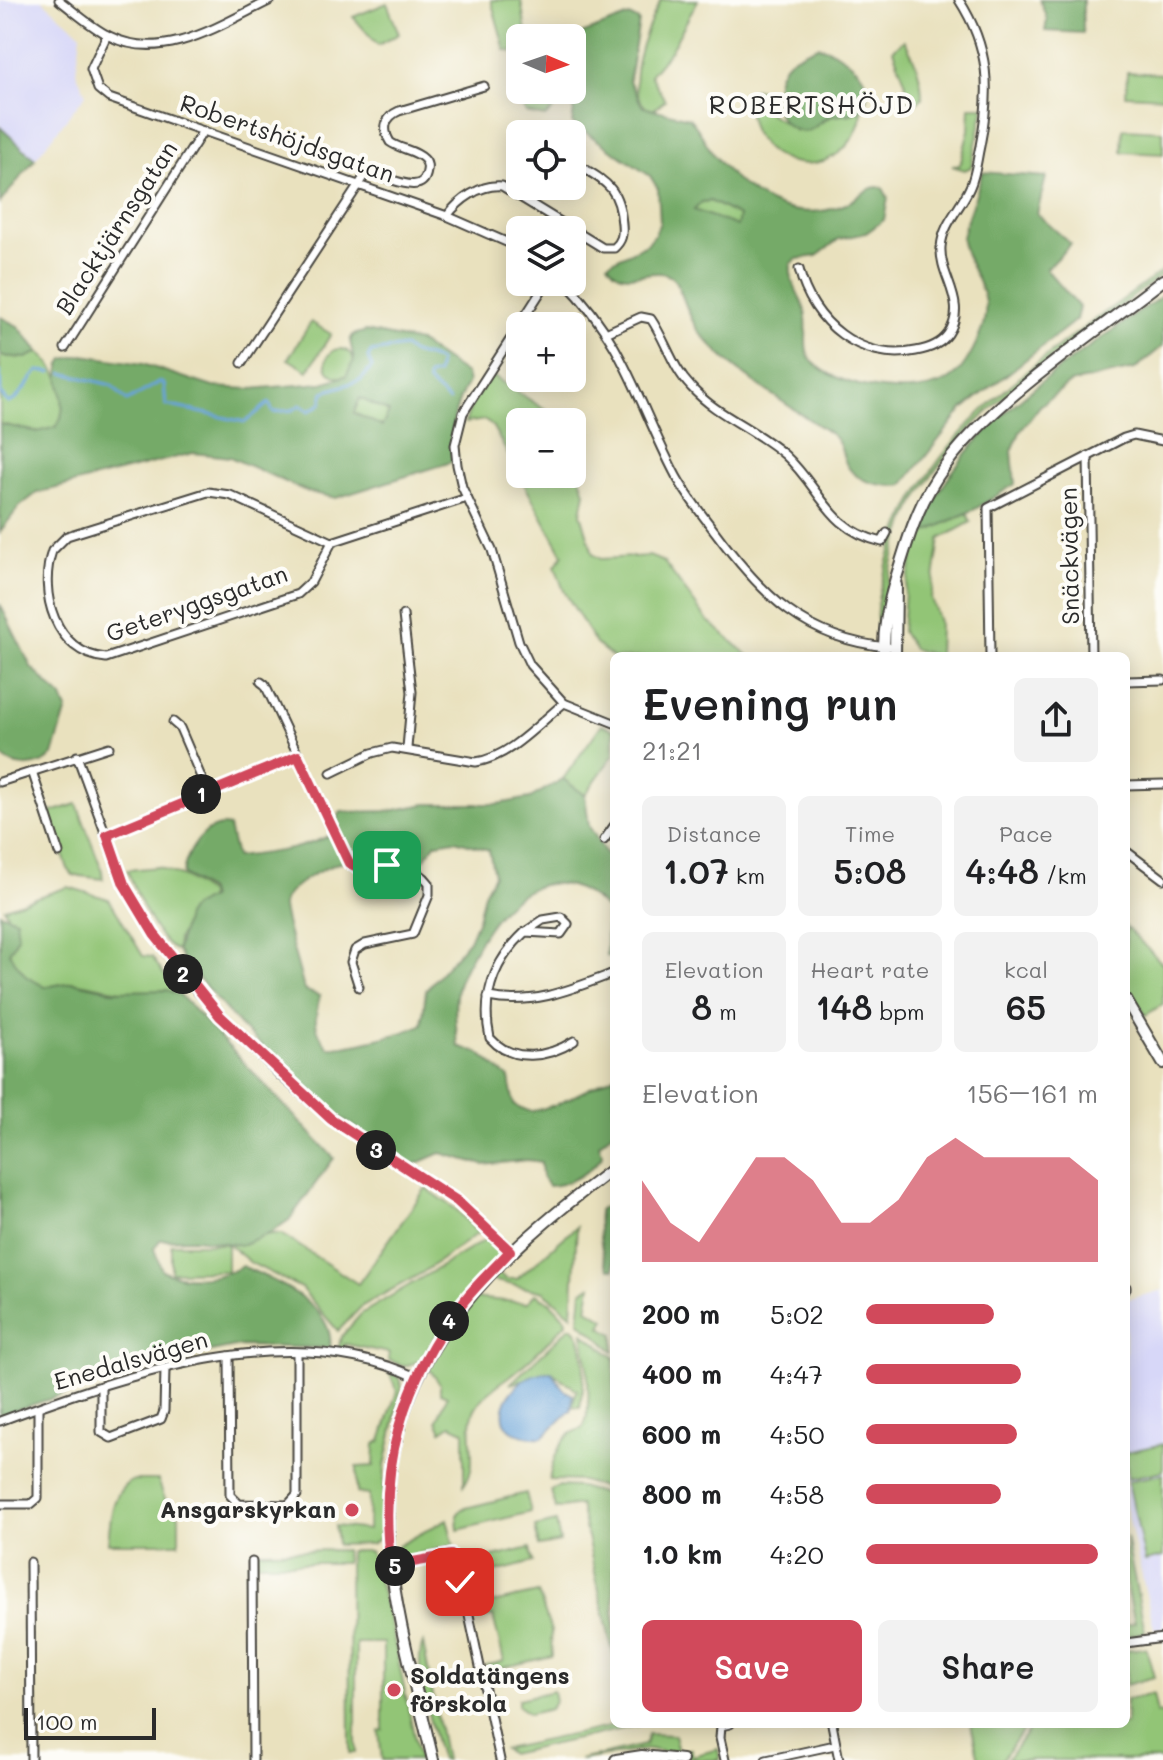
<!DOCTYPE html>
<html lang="en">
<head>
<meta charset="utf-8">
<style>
	body { margin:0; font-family:Mali,sans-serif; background:#f2f2f2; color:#202124; height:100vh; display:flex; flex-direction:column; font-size:30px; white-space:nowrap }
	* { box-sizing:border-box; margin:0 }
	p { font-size:26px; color:#757577 }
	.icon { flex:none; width:44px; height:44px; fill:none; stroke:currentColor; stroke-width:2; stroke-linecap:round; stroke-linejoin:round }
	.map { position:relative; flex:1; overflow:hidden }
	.details { position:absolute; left:610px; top:652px; width:520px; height:1076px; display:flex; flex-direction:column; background:#fff; border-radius:12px; box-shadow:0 4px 20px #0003 }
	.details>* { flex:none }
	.needle { width:52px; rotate:92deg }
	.fabs { position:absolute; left:506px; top:24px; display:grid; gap:16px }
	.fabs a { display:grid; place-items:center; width:80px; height:80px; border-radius:12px; background:#fff; box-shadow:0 4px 20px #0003; font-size:40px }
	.scale { position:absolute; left:24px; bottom:20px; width:132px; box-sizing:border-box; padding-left:8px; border:4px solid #2b2b2b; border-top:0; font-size:22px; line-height:28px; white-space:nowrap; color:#2b2b2b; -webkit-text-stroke:6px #fdfcf7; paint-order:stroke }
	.pin { position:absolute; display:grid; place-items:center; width:68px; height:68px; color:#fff; margin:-34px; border-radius:16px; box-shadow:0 4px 12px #0006 }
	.km { position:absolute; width:40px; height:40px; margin:-20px; border-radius:50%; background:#222; color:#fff; font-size:22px; line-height:40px; text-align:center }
	.round { display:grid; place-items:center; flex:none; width:84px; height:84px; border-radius:12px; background:#f2f2f2 }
	.overview { display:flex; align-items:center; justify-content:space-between; height:136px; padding:0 32px }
	h1 { font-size:44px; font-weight:600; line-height:60px }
	.figures { display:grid; grid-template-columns:repeat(3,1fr); gap:12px; height:136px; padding:8px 32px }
	.figures div { display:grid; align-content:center; border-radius:12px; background:#f2f2f2; text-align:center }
	.figures b { font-size:34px; font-weight:600 }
	.figures small { font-size:22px; font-weight:400 }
	.figures p { font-size:22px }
	.chart { height:224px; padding:16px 32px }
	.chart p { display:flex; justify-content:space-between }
	.chart svg { width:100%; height:144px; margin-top:8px; fill:#d1495b; opacity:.7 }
	.primary-button { display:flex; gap:16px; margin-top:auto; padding:16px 32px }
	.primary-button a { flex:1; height:92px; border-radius:12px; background:#d1495b; color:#fff; font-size:32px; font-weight:600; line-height:92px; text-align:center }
	.primary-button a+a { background:#f2f2f2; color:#202124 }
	ul { padding:0 32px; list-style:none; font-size:26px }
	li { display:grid; grid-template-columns:128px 96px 1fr; align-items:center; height:60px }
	li i { height:20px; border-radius:10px; background:#d1495b }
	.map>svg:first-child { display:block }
</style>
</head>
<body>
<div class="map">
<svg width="1163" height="1760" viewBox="0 0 1163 1760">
	<rect width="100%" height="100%" fill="#fdfcf7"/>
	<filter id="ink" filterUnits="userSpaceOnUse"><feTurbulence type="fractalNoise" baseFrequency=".0125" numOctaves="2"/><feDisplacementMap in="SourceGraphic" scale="16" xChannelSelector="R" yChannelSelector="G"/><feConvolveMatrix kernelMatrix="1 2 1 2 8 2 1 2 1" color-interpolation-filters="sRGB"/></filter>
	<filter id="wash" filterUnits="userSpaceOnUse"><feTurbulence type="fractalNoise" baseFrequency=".006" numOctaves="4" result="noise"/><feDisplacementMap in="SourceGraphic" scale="32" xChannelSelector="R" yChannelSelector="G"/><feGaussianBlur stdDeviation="1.8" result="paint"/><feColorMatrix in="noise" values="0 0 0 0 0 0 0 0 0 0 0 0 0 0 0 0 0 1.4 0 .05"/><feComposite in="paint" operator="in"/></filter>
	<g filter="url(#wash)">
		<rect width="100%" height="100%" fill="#e9e1be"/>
		<g fill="#d7d7f8">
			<path d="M0,0H42L81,34L76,72L86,94L35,159L0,127Z"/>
			<path d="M1163,1290V1628L1154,1629L1126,1506V1300Z"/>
		</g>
		<g fill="#92c576" stroke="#5e7850" stroke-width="2">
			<path d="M491,0H521L526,32L512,52L505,50Z"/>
			<path d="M661,0H698L671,50L650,75L665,100L652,111C616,94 648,25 661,0Z"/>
			<path d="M387,3L399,34L378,45L353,17Z"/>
			<path d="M904,40C915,58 922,77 922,98L914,104L909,102L905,81L893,50Z"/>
			<path d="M520,49V90H551L553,110L545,117L526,113C513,91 506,72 520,49Z"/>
			<path d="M1127,72L1163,74V97L1126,95Z"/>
			<path d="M754,89L759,90L769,113L796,131H808L830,117L863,107C851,196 734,172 750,91Z"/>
			<path d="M970,107H984L971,167L965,170L952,166L960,165L969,130Z"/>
			<path d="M1123,129L1163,131V154L1122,152Z"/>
			<path d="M710,201L739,216L737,227L693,210L702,202Z"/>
			<path d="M1163,270V274C1073,344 943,422 902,531C890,562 886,594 882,626L878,627C873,608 883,579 888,561C927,424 1056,351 1163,270Z"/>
			<path d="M311,322L331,334L308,371L288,359Z"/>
			<circle cx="340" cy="363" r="14"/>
			<path d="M39,352C58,365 83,418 49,430C34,435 15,427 0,424V356L26,358Z"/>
			<path d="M491,375L555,416L552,422H520V474H572L574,460L585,492L581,513L593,554L601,559L649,556L664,562L707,620L749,656L614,658L596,644L564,591L555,566L563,555L493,427L485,420L465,423L472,403Z"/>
			<path d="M360,398L389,412L382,427L353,413Z"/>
			<path d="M967,513L971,522L940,539L931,598L939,622L938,656L913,649L902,632L905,591L918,536Z"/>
			<path d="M602,724L614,730V754L585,795L563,779Z"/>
			<path d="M77,804L102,870L103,879L73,875L68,869L49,813Z"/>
			<path d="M158,867L186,878L210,895L178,938L177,950C159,948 134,888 127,870Z"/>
			<path d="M68,887L109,899L143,956L152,957L175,991L127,992L73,982L45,987L26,977L9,953L18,936L4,908Z"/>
			<path d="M1126,927L1163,964V1004L1146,1015L1126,988Z"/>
			<path d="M426,1188L457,1210L478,1233L422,1273L362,1306L338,1331L301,1288L251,1263L229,1245C247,1244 263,1232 281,1234L358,1284Z"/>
			<path d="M577,1226L572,1315L544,1292L491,1280L498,1273L506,1279H517Z"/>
			<path d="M490,1237L498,1248V1260L450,1314L420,1361L405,1366L388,1360L389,1353L345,1344L343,1351H338L341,1337L361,1314Z"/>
			<path d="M171,1244H227V1271L171,1272Z"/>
			<path d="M591,1286L587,1309L605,1319L601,1327L614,1334V1351L579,1321L582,1291Z"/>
			<path d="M535,1294L550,1302L565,1318L566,1323C551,1339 536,1354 520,1368C505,1382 483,1391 474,1411C464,1437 481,1461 464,1485V1431L451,1425L442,1431L437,1421L447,1396L440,1393V1384L427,1366L473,1298L527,1303Z"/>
			<path d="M570,1327C589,1332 584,1390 580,1407L572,1406L577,1390L552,1372L510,1384Z"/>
			<path d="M583,1333L614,1357V1491L582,1481L549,1480C552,1464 557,1445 570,1434C574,1431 579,1431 582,1428C594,1416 586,1350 583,1333Z"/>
			<path d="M389,1372L398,1376L402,1387L385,1466L382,1537L371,1544L337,1545L335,1526L368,1530L369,1495L357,1493V1467L374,1466L375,1444L381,1441L397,1391Z"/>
			<path d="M1163,1444V1471L1128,1478L1126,1452Z"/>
			<path d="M1163,1474V1557L1145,1561L1128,1481Z"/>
			<path d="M134,1480H158L165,1499L179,1515V1543H108C110,1521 111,1489 134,1480Z"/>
			<path d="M559,1486L580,1487L614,1497V1658L580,1505L555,1509L551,1490Z"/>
			<path d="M526,1493L531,1512L458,1530L457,1515L462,1509Z"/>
			<path d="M447,1519L454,1546L399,1558L398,1546Z"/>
			<path d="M556,1522L560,1542L539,1546L535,1527Z"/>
			<path d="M1126,1537L1145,1632L1126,1636V1625L1135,1622L1126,1583Z"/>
			<path d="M530,1548L533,1562L496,1572L486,1563L485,1559Z"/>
			<path d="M345,1550L346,1563H257V1551Z"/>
			<path d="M349,1551H370L392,1630L419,1760H382L379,1731L383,1730V1643H356V1753H350Z"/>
			<path d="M538,1593L551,1631L552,1656L488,1671L486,1666L504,1661L493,1616L477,1619L474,1607Z"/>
			<path d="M423,1643L445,1760H441C433,1732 412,1668 423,1643Z"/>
			<path d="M1146,1648L1154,1677L1126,1685V1650Z"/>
			<path d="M553,1691L555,1701L550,1709L529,1714L518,1706V1699Z"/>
			<path d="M1153,1694L1157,1713L1163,1714V1760H1007L1033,1724H1126V1700Z"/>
			<path d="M623,1724L640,1725L510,1754L504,1749Z"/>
			<path d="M971,1724H1027L1002,1760H979Z"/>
			<path d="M648,1734L674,1735L678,1752L691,1749L693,1756L718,1749L720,1760H700L650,1749L579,1760L645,1745Z"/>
		</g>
		<g fill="#75aa67" stroke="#506a49" stroke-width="2" fill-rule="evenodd">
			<path d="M1040,0H1083V33L1045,31L1047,20Z"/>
			<path d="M629,16L639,21L629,81L643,107L689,118C699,128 705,142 713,154C744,195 793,227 846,204C858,199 869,183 883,188L888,198L884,220L866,233L839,239L817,256L797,259L791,264C789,283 798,290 804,308C811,325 800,347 812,361C839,390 918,400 950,379C964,370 974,349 980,334C997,293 969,277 962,241C960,231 980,189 982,172L1046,177L1037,214L1071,244L1046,269L1079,307L1076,320L963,409L903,485C886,488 858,483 848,467C841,456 843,444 832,435C787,403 737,377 701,334C689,320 685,300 677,284C661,256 624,294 608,263L647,244L655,234L660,222L658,189L650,176L572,123L575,102L572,95L563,90H572L571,38ZM710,201L739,216L737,226L694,210L702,202Z"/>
			<path d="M818,46C841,51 880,78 863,106C857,117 838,114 829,117C821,120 816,128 808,131C799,134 787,127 781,119C775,111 775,99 776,90C777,63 794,55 818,46Z"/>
			<path d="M0,127L35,159L0,203Z"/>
			<path d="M1163,295V346L1135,369L1070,383L1040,406L1020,432L1012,451L1015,484L975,509L918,536C961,422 1068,364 1163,295Z"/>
			<path d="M0,317L18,326L39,352L26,358L0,356Z"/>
			<path d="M366,331L419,342L466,374L468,383C452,408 451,433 452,462L336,498L308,492L230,457L193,453L37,493L19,507L0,532V424L38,432L56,427C73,404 50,379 64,359L83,355L143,364L213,387L250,389L322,383L346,376L354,360L350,341L353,335ZM360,398L389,412L382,426L354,413Z"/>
			<path d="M0,604L31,667L62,698L67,709L53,755C38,770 13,770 0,754Z"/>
			<path d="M563,779L585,795L589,826L614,867V957L606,956L607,910C553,855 503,895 474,951C468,962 461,973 458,985C453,1005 456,1025 458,1046L479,1053L509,1078L514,1105L531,1112L558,1104L614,1076V1131L599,1144L603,1156C588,1173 571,1185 548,1186L542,1177L541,1162L527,1160L484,1165L441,1153L411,1166L340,1117L242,1028L183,961L177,950L186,916L192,907L210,898L208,891L183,874C185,854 205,820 229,827L236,857C276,852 303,850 339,831L337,818L341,812L390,811L426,804H498L530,798ZM455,840L489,850L494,875L484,893L478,919L469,940L426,990L422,1024C409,1033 344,1048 328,1047C313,1029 314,1018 320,996L304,990C301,974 282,915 283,905C285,885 335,861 353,859C375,856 399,858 421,863L436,843Z"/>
			<path d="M0,913L16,919L18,936L9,953L26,976L45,987L73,982L112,991L167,990L180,995L334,1158L289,1220L270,1233L241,1245L194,1239L160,1240L154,1249L162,1270C184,1282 221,1279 242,1266C273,1280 336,1305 330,1348L240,1346L173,1360L0,1415Z"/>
			<path d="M608,1206L614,1207V1269H609C602,1261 596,1218 600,1209Z"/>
		</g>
		<path fill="#68a3d9" stroke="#4a6782" stroke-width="2" d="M552,1372L564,1390L573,1395L571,1410L543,1437C475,1441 506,1369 552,1372Z"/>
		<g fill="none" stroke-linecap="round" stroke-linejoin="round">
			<g stroke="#68a3d9" stroke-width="3">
				<path d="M0,372L1,394L8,403L15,400L38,371L51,372"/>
				<path d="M63,373L111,385L127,401L160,382L164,384L166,405L245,422L269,403L273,412L293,410L300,405L309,411L321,404L324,392L361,380L372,367L368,358L371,352L404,347C415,358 427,353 439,362L437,374L428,376V382L449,401"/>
			</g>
		</g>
	</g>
	<g filter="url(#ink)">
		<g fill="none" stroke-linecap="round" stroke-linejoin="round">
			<defs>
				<g id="street">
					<path d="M59,0C75,12 91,27 109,36C164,64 223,23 271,0"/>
					<path d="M107,35L91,69L98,89L109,98L447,216L520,248"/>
					<path d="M539,133L540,134"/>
					<path d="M447,216C459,200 480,184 502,186L603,248H614C622,241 623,235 622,224C619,184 603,181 572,161"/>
					<path d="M799,269C812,323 861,362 916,351C928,349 941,344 948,334C969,303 939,277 941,247C943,223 961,208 970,187C976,174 977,159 980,146C991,91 990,48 959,0"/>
					<path d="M547,282L463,413L455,445L457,465L462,487L492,550L519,642L530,665L564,703L614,723"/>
					<path d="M565,282C623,340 638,402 674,472C685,494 701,513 716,533C762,595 806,640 888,647"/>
					<path d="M608,332L641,317L651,319C666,341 672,367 691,387C717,416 756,429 785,455C822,489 827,529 882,542L887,533"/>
					<path d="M65,348L203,131"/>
					<path d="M242,363L366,174C382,171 423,201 427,171C428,166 427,162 424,159C416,150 399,149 390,142C382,129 385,117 399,111L484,86"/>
					<path d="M1088,456L1091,656"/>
					<path d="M332,542L311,582L298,594L106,658C55,654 38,592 52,551L67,536L208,492L230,495L332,542L467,498"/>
					<path d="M403,615L412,692L407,748"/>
					<path d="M990,656L988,508L1124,438L1134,435L1163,441"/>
					<path d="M1126,681L1163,680"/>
					<path d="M261,682L265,685L349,863C374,877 407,854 429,883V895L413,934L365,944L355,950L351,962L359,987"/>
					<path d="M173,722L180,728L207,791"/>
					<path d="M77,756L124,884L154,934L198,992L280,1075L331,1119L457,1201L510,1251"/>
					<path d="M32,771L59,853"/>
					<path d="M331,773L372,753L392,748L476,762C510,757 538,724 564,703"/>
					<path d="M0,782L109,747"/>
					<path d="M1126,785L1163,784"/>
					<path d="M107,835L298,756"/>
					<path d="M604,840L614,826"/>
					<path d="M1126,851L1163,879"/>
					<path d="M525,932L543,920L561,917L568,924L561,934L525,932C494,961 481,997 490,1038C513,1064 549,1057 574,1041"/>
					<path d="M488,997C534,1006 572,989 614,973"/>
					<path d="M1126,1287V1289"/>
					<path d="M229,1356L230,1495L239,1504L288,1505L297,1495V1353"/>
					<path d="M101,1389V1432L111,1438L161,1419L164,1411L165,1369"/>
					<path d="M0,1421C126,1375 286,1317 416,1377"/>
					<path d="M0,1504H31L38,1498V1408"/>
					<path d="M30,1562L31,1760"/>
					<path d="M252,1562L253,1760"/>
					<path d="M391,1566L446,1554L457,1559L500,1760"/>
					<path d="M1126,1643L1163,1638"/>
					<path d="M832,1724L839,1760"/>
					<path d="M725,1760L720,1738L721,1726L730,1724"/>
					<path d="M766,1760L835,1745"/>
				</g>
				<g id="secondary">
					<path d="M884,656C883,628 888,604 896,578C906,546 914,516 931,487C976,409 1091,337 1163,280"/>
					<path d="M895,656L896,585"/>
					<path d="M1126,1000L1163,1063"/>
					<path d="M433,1760C417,1690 395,1617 389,1545C373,1370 485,1264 614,1168"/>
					<path d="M616,1760L642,1756L682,1760"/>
				</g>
			</defs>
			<use href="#street" stroke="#484641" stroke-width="11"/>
			<use href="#secondary" stroke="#484641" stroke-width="14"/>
			<use href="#street" stroke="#fff" stroke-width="7"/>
			<use href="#secondary" stroke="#fff" stroke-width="10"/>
		</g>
	</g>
	<g fill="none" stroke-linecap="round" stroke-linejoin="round" filter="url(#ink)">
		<defs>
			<path id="route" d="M387,865L357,867L349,863L298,756L107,835L124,884L154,934L220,1016L331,1119L457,1201L510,1251C495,1268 478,1283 464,1301C403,1377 377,1470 391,1566L451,1555L459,1563L460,1582"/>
		</defs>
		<use href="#route" stroke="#fff" stroke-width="16"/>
		<use href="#route" stroke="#d1495b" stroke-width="10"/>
	</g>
	<g fill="#d1495b" stroke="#fdfcf7" stroke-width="3">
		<circle cx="352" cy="1510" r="8"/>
		<circle cx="394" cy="1690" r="8"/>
	</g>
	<g text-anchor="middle" stroke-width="8" stroke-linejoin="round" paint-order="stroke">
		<g font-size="24" fill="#2b2b2b" stroke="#fdfcf7">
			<text transform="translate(287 139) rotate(19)" y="8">Robertshöjdsgatan</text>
			<text transform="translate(117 228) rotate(-57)" y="8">Blacktjärnsgatan</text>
			<text transform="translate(1070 556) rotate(-91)" y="8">Snäckvägen</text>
			<text transform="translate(197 604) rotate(-19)" y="8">Geteryggsgatan</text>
			<text transform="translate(131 1361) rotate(-16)" y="8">Enedalsvägen</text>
		</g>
		<g font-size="24" font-weight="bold" fill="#2b2b2b" stroke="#fdfcf7" text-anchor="end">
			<text x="336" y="1518">Ansgarskyrkan</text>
			<text x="410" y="1684" text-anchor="start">Soldatängens<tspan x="410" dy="28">förskola</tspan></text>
		</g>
		<g font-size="26" letter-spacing="2" fill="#2b2b2b" stroke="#fdfcf7">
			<text x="812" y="114">ROBERTSHÖJD</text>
		</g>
	</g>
</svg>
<div class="fabs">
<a><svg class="needle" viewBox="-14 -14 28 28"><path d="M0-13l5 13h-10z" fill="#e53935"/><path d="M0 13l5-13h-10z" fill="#757577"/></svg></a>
<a><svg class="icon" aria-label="locate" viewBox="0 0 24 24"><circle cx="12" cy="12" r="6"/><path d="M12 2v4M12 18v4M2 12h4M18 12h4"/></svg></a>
<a><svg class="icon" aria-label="layers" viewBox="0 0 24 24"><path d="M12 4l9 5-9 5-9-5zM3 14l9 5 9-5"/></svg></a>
<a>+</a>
<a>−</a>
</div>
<div class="scale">100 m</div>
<div class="pin" style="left:387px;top:865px;background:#1e9e55"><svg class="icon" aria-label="arrive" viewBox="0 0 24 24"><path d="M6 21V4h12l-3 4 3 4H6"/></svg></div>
<div class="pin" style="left:460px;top:1582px;background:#d93025"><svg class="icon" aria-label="check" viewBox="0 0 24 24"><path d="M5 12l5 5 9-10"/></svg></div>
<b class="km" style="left:201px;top:794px">1</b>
<b class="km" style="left:183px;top:974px">2</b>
<b class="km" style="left:376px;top:1150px">3</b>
<b class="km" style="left:449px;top:1321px">4</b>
<b class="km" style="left:395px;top:1566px">5</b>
<section class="details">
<div class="overview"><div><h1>Evening run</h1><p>21:21</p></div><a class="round"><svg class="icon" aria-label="share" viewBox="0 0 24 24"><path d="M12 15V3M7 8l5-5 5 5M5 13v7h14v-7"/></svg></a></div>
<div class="figures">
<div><p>Distance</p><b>1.07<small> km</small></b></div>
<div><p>Time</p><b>5:08</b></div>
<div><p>Pace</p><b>4:48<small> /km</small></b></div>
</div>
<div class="figures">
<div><p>Elevation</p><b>8<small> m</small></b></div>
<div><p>Heart rate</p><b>148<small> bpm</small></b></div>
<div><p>kcal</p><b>65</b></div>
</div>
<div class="chart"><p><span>Elevation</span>156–161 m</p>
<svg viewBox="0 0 160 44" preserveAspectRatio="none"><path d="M0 44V19L10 32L20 38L30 25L40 12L50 12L60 19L70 32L80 32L90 25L100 12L110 6L120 12L130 12L140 12L150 12L160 19V44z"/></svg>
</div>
<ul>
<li><b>200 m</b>5:02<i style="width:55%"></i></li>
<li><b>400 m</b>4:47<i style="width:67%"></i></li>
<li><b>600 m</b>4:50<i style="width:65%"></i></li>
<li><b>800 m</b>4:58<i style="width:58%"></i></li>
<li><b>1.0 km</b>4:20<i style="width:100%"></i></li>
</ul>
<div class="primary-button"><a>Save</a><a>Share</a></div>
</section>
</div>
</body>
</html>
